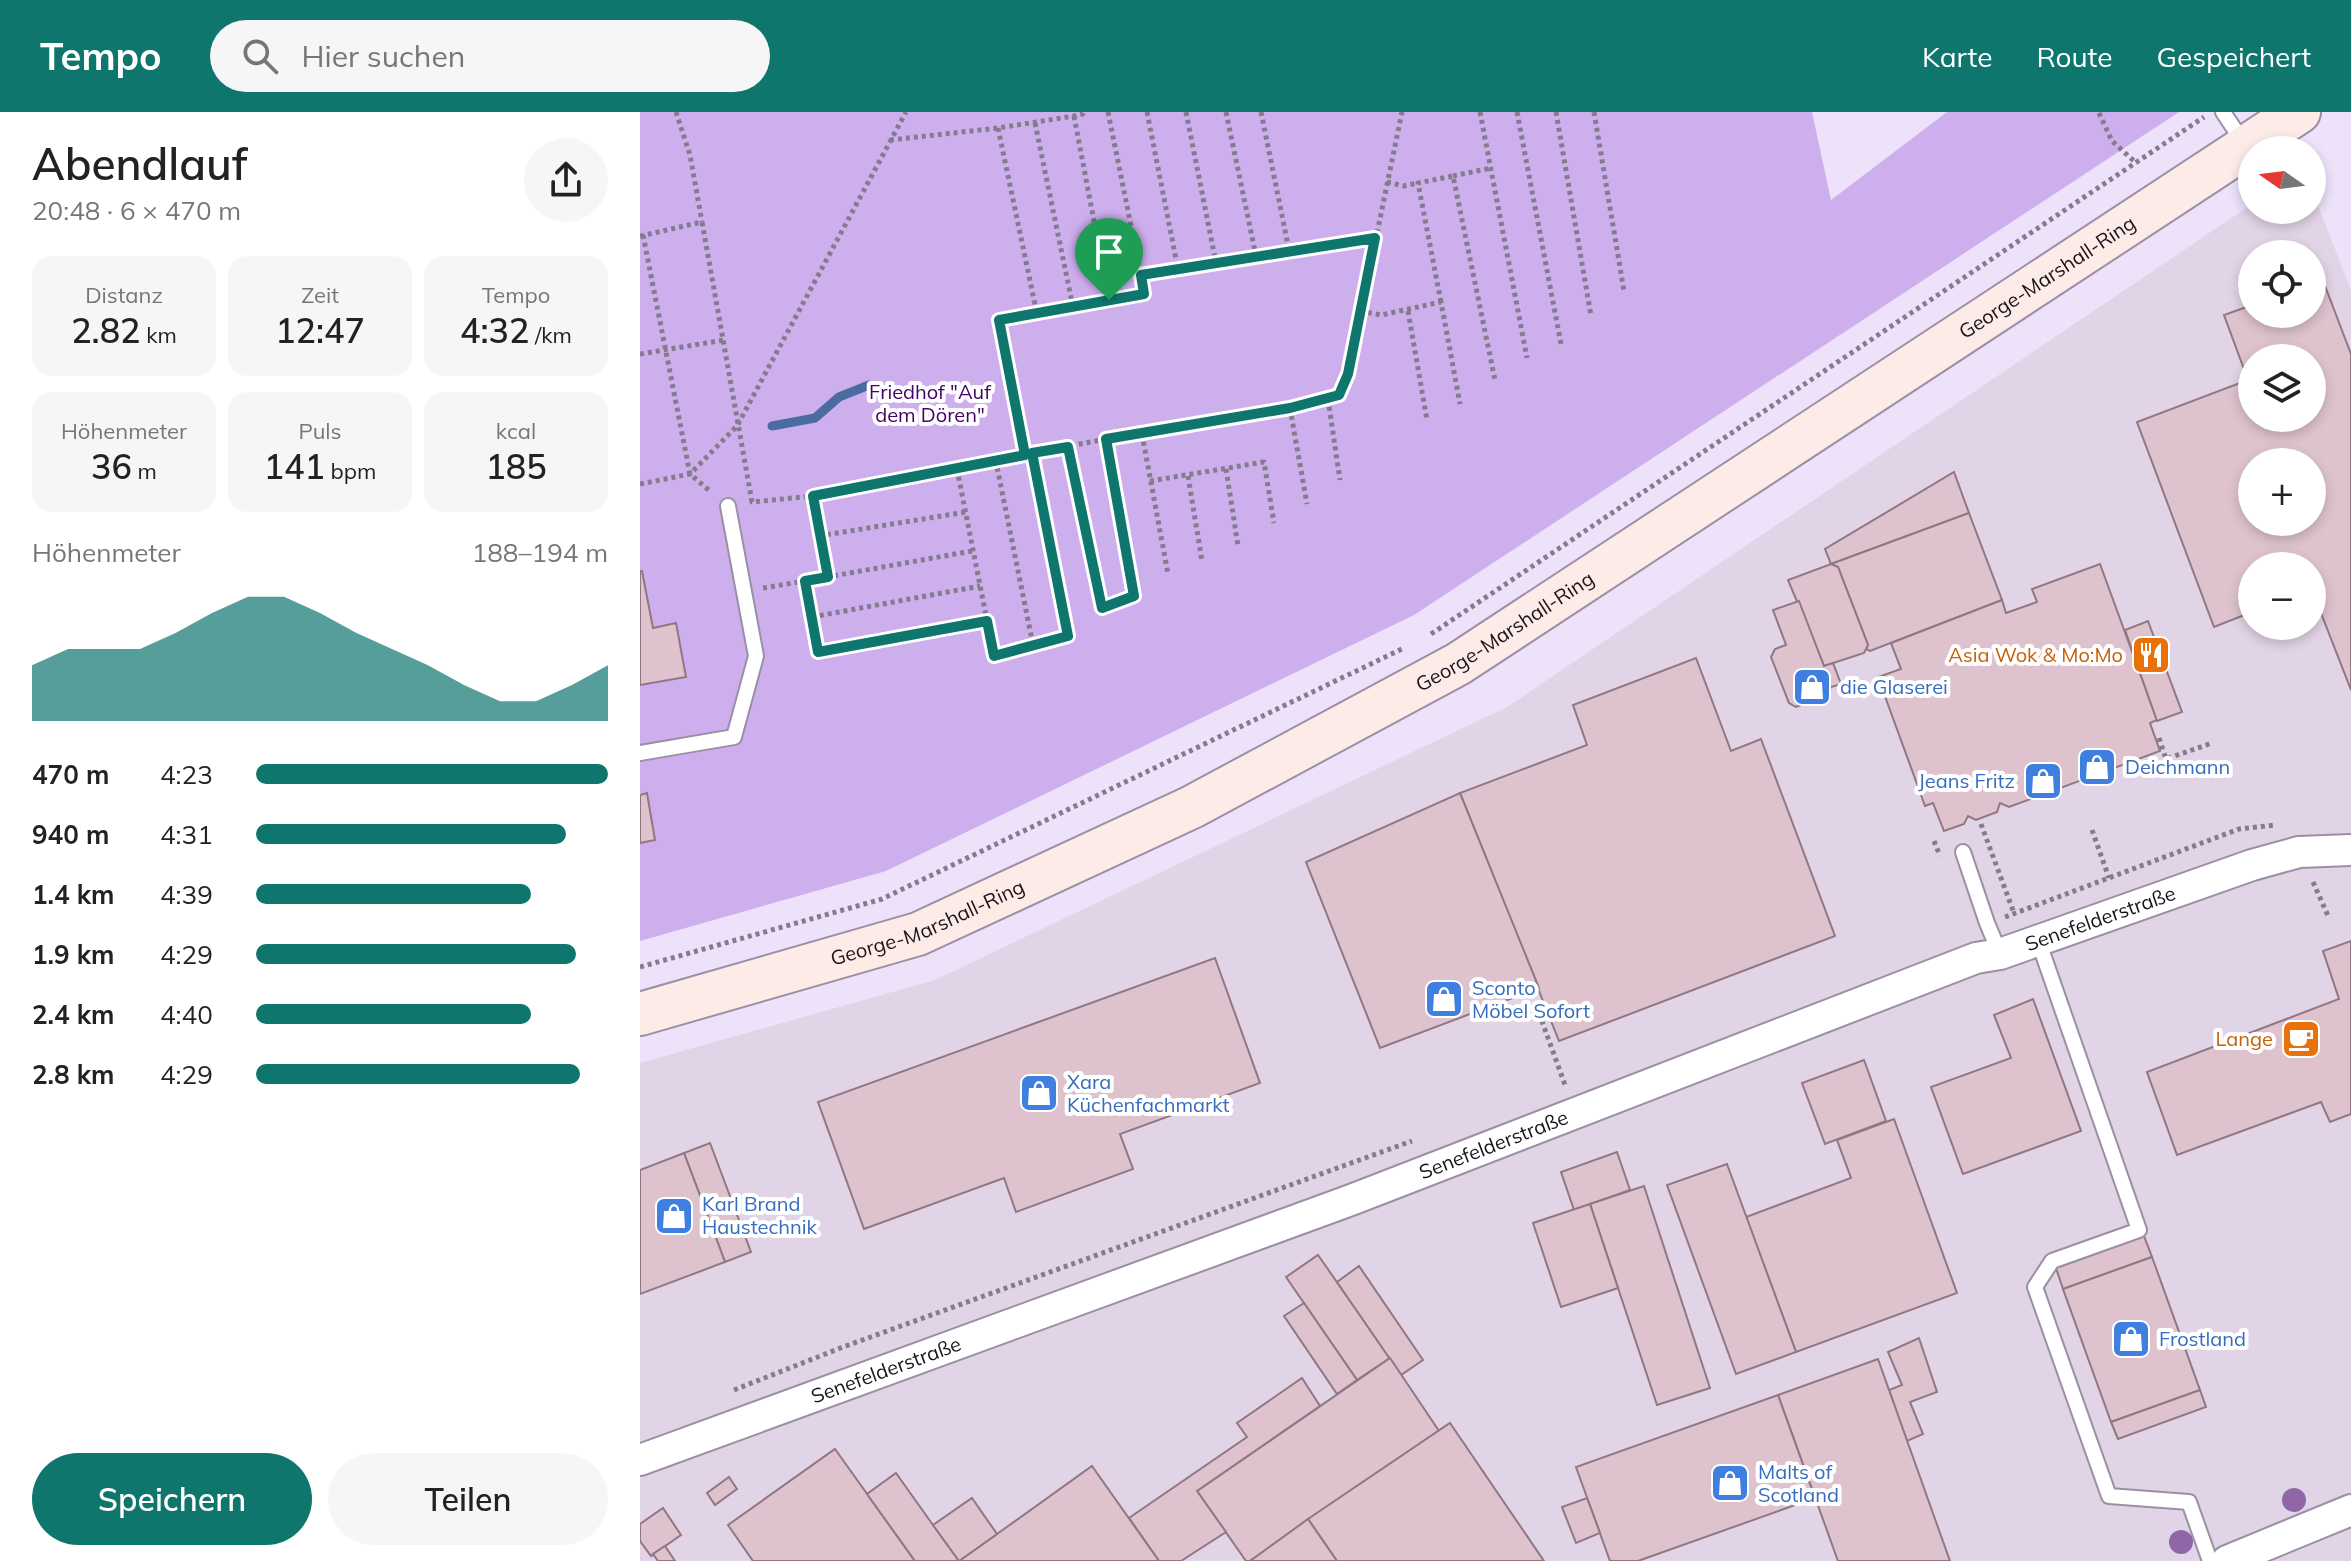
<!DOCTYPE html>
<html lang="de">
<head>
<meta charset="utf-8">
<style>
	body { margin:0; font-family:Mulish,sans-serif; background:#f6f6f6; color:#222; height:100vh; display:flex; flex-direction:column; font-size:30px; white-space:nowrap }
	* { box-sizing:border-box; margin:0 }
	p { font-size:26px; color:#767676 }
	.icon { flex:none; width:44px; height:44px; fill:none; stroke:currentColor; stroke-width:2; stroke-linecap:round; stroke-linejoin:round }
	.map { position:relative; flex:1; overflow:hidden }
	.details { display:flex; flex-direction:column; background:#fff; width:640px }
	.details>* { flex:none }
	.needle { width:52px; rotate:284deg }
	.controls { position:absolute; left:1598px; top:24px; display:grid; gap:16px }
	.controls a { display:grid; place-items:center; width:88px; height:88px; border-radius:50%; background:#fff; box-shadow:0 4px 12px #0003; font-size:40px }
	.pin { position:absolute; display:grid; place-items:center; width:68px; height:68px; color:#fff; margin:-82px -34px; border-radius:50% 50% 50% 0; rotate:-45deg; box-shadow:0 0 8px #0007 }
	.pin .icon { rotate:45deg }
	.round { display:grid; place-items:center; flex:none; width:84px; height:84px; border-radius:42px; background:#f6f6f6 }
	.headline { display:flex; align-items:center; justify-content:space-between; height:136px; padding:0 32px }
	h1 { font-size:44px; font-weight:600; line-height:60px }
	.stats { display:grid; grid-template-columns:repeat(3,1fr); gap:12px; height:136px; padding:8px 32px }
	.stats div { display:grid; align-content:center; border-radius:20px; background:#f6f6f6; text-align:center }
	.stats b { font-size:34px; font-weight:600 }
	.stats small { font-size:22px; font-weight:400 }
	.stats p { font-size:22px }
	.chart { height:224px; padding:16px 32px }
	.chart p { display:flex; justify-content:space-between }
	.chart svg { width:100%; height:144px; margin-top:8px; fill:#0f766e; opacity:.7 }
	.cta { display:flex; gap:16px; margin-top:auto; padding:16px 32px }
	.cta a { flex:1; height:92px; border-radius:48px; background:#0f766e; color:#fff; font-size:32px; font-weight:600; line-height:92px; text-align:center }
	.cta a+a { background:#f6f6f6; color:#222 }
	ul { padding:0 32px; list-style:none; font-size:26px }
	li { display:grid; grid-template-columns:128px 96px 1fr; align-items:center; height:60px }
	li i { height:20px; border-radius:10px; background:#0f766e }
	header { display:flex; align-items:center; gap:48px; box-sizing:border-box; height:112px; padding:0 40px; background:#0f766e; color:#fff }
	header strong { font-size:38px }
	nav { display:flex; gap:44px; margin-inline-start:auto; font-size:28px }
	.search { width:560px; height:72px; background:#f6f6f6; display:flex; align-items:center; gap:20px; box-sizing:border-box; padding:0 28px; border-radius:44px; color:#767676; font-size:30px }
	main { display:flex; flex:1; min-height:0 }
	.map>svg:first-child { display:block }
</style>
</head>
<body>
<header>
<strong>Tempo</strong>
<div class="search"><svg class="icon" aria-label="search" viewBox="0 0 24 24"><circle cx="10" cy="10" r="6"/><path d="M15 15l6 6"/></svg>Hier suchen</div>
<nav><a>Karte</a><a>Route</a><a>Gespeichert</a></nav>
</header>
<main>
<section class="details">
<div class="headline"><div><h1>Abendlauf</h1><p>20:48 · 6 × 470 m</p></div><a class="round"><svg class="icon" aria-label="share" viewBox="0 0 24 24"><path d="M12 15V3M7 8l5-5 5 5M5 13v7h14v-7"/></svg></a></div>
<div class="stats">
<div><p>Distanz</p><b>2.82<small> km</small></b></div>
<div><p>Zeit</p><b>12:47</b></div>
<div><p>Tempo</p><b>4:32<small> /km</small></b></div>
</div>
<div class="stats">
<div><p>Höhenmeter</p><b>36<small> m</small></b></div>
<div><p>Puls</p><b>141<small> bpm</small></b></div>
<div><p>kcal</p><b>185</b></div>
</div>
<div class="chart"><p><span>Höhenmeter</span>188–194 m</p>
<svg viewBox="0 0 160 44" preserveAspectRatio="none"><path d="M0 44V27L10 22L20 22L30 22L40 17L50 11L60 6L70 6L80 11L90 17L100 22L110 27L120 33L130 38L140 38L150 33L160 27V44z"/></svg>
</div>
<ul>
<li><b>470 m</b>4:23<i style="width:100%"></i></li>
<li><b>940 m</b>4:31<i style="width:88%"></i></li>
<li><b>1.4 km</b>4:39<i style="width:78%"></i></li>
<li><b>1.9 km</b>4:29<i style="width:91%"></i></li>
<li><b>2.4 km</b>4:40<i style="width:78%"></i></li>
<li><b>2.8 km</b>4:29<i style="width:92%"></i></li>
</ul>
<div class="cta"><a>Speichern</a><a>Teilen</a></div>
</section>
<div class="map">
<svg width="1711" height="1449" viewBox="0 0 1711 1449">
	<rect width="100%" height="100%" fill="#ede2fa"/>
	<path fill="#e2d4e7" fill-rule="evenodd" d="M1672,78L1711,178V1449H0V951L295,868L867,595L1612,92V98H1672ZM1612,142H1672V202H1612ZM1612,246H1672V306H1612ZM1612,350H1672V410H1612ZM1612,454H1672V514H1612Z"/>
	<path fill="#ceafed" d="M0,0H1172L1191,88L1307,0H1539L774,503L246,759L0,829Z"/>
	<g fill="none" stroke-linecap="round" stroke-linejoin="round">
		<path stroke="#4a6ca0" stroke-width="9" d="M132,314L175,306L199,285L229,273"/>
	</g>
	<g fill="#dec3ce" stroke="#907782" stroke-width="2" fill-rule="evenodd">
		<path d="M1682,166L1711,242V578L1672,478V454H1612V500L1574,515L1497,310L1608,268L1584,203L1612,193V202H1672V170ZM1612,246H1672V306H1612ZM1612,350H1672V410H1612Z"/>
		<path d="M1314,360L1329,401L1191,452L1185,437Z"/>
		<path d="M1329,401L1362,488L1230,539L1226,537L1228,533L1198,455L1191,452Z"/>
		<path d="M1191,452L1198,455L1228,533L1224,541L1184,554L1148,468Z"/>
		<path d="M1460,452L1517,608L1510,611L1520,639L1369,695L1360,691L1357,700L1336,708L1328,704L1324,712L1304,719L1293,691L1285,694L1238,565L1261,557L1251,531L1362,488L1366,501L1397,490L1392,477Z"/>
		<path d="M0,459H2L13,516L36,511L46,565L0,573Z"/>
		<path d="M1159,489L1184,554L1193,551L1201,572L1191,575L1187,583L1156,595L1149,591L1131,545L1135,537L1146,533L1133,498Z"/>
		<path d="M1508,509L1542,600L1517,609L1485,518Z"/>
		<path d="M1056,546L1091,639L1121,627L1195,824L919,929L820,681L947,633L933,593Z"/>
		<path d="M7,681L15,728L0,731V683Z"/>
		<path d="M820,681L899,876L740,936L666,750Z"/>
		<path d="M1711,829V1002L1690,1010L1681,990L1537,1043L1507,960L1699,887L1683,839Z"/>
		<path d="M575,846L620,971L480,1022L493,1057L376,1100L364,1066L224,1117L178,990Z"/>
		<path d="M1393,887L1441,1019L1323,1062L1291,975L1371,946L1354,903Z"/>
		<path d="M1224,948L1246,1009L1185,1032L1162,971Z"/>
		<path d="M1254,1007L1317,1181L1156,1240L1106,1105L1211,1066L1197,1028Z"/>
		<path d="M70,1031L111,1140L85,1150L44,1041Z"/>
		<path d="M977,1040L990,1078L934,1098L921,1060Z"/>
		<path d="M44,1041L85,1150L0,1182V1058Z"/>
		<path d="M1087,1052L1156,1240L1096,1262L1027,1073Z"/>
		<path d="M1004,1074L1070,1276L1017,1293L950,1092Z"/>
		<path d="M950,1092L978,1176L921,1195L893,1111Z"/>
		<path d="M1504,1124L1512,1145L1423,1177L1416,1156Z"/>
		<path d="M678,1143L750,1246L717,1268L646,1165Z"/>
		<path d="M1512,1145L1560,1278L1471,1310L1423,1177Z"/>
		<path d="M719,1154L783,1248L761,1263L697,1170Z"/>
		<path d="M664,1191L717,1268L697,1282L644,1204Z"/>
		<path d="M1279,1226L1297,1280L1270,1290L1283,1322L1267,1329L1249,1278L1262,1273L1248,1240Z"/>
		<path d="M750,1246L799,1319L610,1449H606L557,1379Z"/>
		<path d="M1238,1247L1249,1278L1310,1449H1198L1138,1283Z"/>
		<path d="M662,1266L680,1294L557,1379L586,1420L541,1449H519L489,1406L607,1325L597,1311Z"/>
		<path d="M1560,1278L1566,1295L1478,1327L1471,1310Z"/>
		<path d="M1138,1283L1175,1386L998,1449H970L936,1355Z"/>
		<path d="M810,1311L904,1449H697L668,1407Z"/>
		<path d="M195,1337L275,1449H113L88,1413Z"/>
		<path d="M452,1354L519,1449H319L357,1422Z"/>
		<path d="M256,1361L293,1413L319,1449H275L227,1382Z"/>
		<path d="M89,1365L97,1377L75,1393L67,1381Z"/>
		<path d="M332,1386L357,1422L319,1449L293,1413Z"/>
		<path d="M947,1386L960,1421L936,1431L922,1395Z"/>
		<path d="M23,1396L41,1423L11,1444L0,1429V1412Z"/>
		<path d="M668,1407L697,1449H610Z"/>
		<path d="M25,1434L35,1449H18L13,1442Z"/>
	</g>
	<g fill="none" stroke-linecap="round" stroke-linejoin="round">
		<defs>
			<g id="lane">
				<path d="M1583,0L1603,30"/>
				<path d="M0,641L94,625L116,544L88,394"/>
				<path d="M1323,740L1347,811L1360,842"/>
				<path d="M1398,828L1499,1118L1412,1149L1395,1175L1469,1384L1549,1390L1570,1449"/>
			</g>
			<g id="street">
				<path id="s1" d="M0,1348L711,1088L1336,846L1360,842L1612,753L1659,740L1711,738"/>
				<path d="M1587,1449L1711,1398"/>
			</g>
			<g id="secondary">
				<path id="s2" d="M0,902L278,822L552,695L818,552L1659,0"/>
			</g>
		</defs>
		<use href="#lane" stroke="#9a8fa5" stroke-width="18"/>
		<use href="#street" stroke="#9a8fa5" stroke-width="34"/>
		<use href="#secondary" stroke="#9a8fa5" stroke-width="46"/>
		<g stroke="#847c8d" stroke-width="5" stroke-dasharray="4 4" stroke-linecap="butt">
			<path d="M36,0L50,43L62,110"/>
			<path d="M468,0L501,163"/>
			<path d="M507,0L538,157"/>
			<path d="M546,0L576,151"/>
			<path d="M586,0L616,144"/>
			<path d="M621,0L649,138"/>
			<path d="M840,0L887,246"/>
			<path d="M877,0L921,232"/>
			<path d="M916,0L951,204"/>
			<path d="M954,0L984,179"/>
			<path d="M1459,1L1472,29L1495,50"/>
			<path d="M434,4L469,188"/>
			<path d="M395,11L433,195"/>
			<path d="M358,16L397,202"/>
			<path d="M250,28L358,16L434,4L443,2L444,0"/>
			<path d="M813,64L851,56"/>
			<path d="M747,70L764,74L778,71"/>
			<path d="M3,123L50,362L71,380"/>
			<path d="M0,124L62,110L112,390L173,384L466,327L650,296L699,283L708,262L762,0"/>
			<path d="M801,190L778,71L813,64L855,268"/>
			<path d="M720,199L741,203L801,190L820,292"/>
			<path d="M768,199L787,308"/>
			<path d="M0,242L84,228"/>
			<path d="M688,287L700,368"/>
			<path d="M650,296L667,392"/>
			<path d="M502,322L528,462"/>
			<path d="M428,335L462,496L494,484L466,327"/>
			<path d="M392,341L428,524L393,533"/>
			<path d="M385,343L359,208L504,182L501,163L735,126"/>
			<path d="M317,357L354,544L393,533L356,350"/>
			<path d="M586,357L598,434"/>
			<path d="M548,364L562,449"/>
			<path d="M510,369L624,350L634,411"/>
			<path d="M0,372L50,362L97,314L266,0"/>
			<path d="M173,384L188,465"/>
			<path d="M179,424L326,400"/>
			<path d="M332,439L165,469L178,540L347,509"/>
			<path d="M123,476L165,469"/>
			<path d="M172,505L340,474"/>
			<path d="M791,522L1564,5"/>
			<path d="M1519,626L1526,647L1572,631"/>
			<path d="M1341,712L1374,801"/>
			<path d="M1452,718L1469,766"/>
			<path d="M1294,729L1300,744"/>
			<path d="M1673,770L1689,806"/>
			<path d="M1365,805L1599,717L1635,713"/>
			<path d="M0,855L242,787L764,536"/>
			<path d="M899,901L925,973"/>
			<path d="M94,1278L203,1235L772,1029"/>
		</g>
		<use href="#lane" stroke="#fff" stroke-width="14"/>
		<use href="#street" stroke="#fff" stroke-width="30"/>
		<use href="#secondary" stroke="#fcebe6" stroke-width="42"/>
	</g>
	<g fill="#8f67a8">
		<circle cx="1654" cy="1388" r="12"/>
		<circle cx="1541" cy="1430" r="12"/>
	</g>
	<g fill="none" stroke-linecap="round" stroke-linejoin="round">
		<defs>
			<path id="route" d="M735,126L708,262L699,283L650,296L466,327L494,484L462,496L428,335L392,341L428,524L354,544L347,509L178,540L165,469L188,465L173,384L385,343L359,208L504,182L501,163Z"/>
		</defs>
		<use href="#route" stroke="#fff" stroke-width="16"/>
		<use href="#route" stroke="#0f766e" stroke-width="10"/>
	</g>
	<defs>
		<symbol id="restaurant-square" viewBox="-11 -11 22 22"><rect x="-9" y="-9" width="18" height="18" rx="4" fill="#e8710a" stroke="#fff"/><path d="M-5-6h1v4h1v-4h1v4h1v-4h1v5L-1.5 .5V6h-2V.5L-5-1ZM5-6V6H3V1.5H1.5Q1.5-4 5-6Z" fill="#fff"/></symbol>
		<symbol id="shop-square" viewBox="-11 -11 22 22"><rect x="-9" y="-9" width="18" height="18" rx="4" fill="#3f7fe0" stroke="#fff"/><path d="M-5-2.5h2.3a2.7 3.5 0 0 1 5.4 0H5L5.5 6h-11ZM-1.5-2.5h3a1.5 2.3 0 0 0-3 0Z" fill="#fff"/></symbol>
		<symbol id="cafe-square" viewBox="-11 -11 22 22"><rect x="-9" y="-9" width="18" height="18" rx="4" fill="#e8710a" stroke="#fff"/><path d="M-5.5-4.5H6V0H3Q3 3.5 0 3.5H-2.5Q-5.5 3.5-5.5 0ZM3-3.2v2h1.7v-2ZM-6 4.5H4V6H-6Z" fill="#fff"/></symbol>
	</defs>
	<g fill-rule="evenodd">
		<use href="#restaurant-square" x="1489" y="521" width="44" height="44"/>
		<use href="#shop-square" x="1150" y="553" width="44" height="44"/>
		<use href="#shop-square" x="1435" y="633" width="44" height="44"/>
		<use href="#shop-square" x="1381" y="647" width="44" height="44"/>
		<use href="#shop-square" x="782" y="865" width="44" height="44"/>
		<use href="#cafe-square" x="1639" y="905" width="44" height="44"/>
		<use href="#shop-square" x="377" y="959" width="44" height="44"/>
		<use href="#shop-square" x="12" y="1082" width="44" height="44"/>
		<use href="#shop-square" x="1469" y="1205" width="44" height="44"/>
		<use href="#shop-square" x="1068" y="1349" width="44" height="44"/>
	</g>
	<g text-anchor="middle" stroke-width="8" stroke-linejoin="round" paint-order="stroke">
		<g font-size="20" fill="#18131c" stroke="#fff">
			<text dy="7" stroke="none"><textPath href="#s2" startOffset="1598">George-Marshall-Ring</textPath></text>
			<text dy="7" stroke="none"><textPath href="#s2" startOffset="950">George-Marshall-Ring</textPath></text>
			<text dy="7" stroke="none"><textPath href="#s1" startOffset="1558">Senefelderstraße</textPath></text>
			<text dy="7" stroke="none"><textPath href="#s2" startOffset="302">George-Marshall-Ring</textPath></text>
			<text dy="7" stroke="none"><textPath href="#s1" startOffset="910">Senefelderstraße</textPath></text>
			<text dy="7" stroke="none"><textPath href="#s1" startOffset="262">Senefelderstraße</textPath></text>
		</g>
		<g font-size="20" fill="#420365" stroke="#fff">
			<text x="290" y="287">Friedhof "Auf<tspan x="290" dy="23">dem Dören"</tspan></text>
		</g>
		<g font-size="20" fill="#c56008" stroke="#fff" text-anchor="end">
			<text x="1483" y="550">Asia Wok &amp; Mo:Mo</text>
			<text x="1633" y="934">Lange</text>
		</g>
		<g font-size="20" fill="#366cbe" stroke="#fff" text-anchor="start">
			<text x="1200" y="582">die Glaserei</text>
			<text x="1485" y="662">Deichmann</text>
			<text x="1375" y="676" text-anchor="end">Jeans Fritz</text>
			<text x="832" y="883">Sconto<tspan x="832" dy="23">Möbel Sofort</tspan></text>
			<text x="427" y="977">Xara<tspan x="427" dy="23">Küchenfachmarkt</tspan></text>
			<text x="62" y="1099">Karl Brand<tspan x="62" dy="23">Haustechnik</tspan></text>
			<text x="1519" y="1234">Frostland</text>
			<text x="1118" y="1367">Malts of<tspan x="1118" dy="23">Scotland</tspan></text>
		</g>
	</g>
</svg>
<div class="controls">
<a><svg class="needle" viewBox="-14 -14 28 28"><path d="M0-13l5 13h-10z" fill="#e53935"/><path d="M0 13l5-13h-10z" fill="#767676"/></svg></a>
<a><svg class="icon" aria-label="locate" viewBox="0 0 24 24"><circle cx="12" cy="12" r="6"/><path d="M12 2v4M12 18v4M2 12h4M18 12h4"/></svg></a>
<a><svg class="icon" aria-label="layers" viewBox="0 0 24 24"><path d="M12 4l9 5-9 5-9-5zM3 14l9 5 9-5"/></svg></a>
<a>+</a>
<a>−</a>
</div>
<div class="pin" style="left:469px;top:188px;background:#1e9e55"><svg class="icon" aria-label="arrive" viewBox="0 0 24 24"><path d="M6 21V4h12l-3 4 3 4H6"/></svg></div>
</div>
</main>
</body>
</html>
